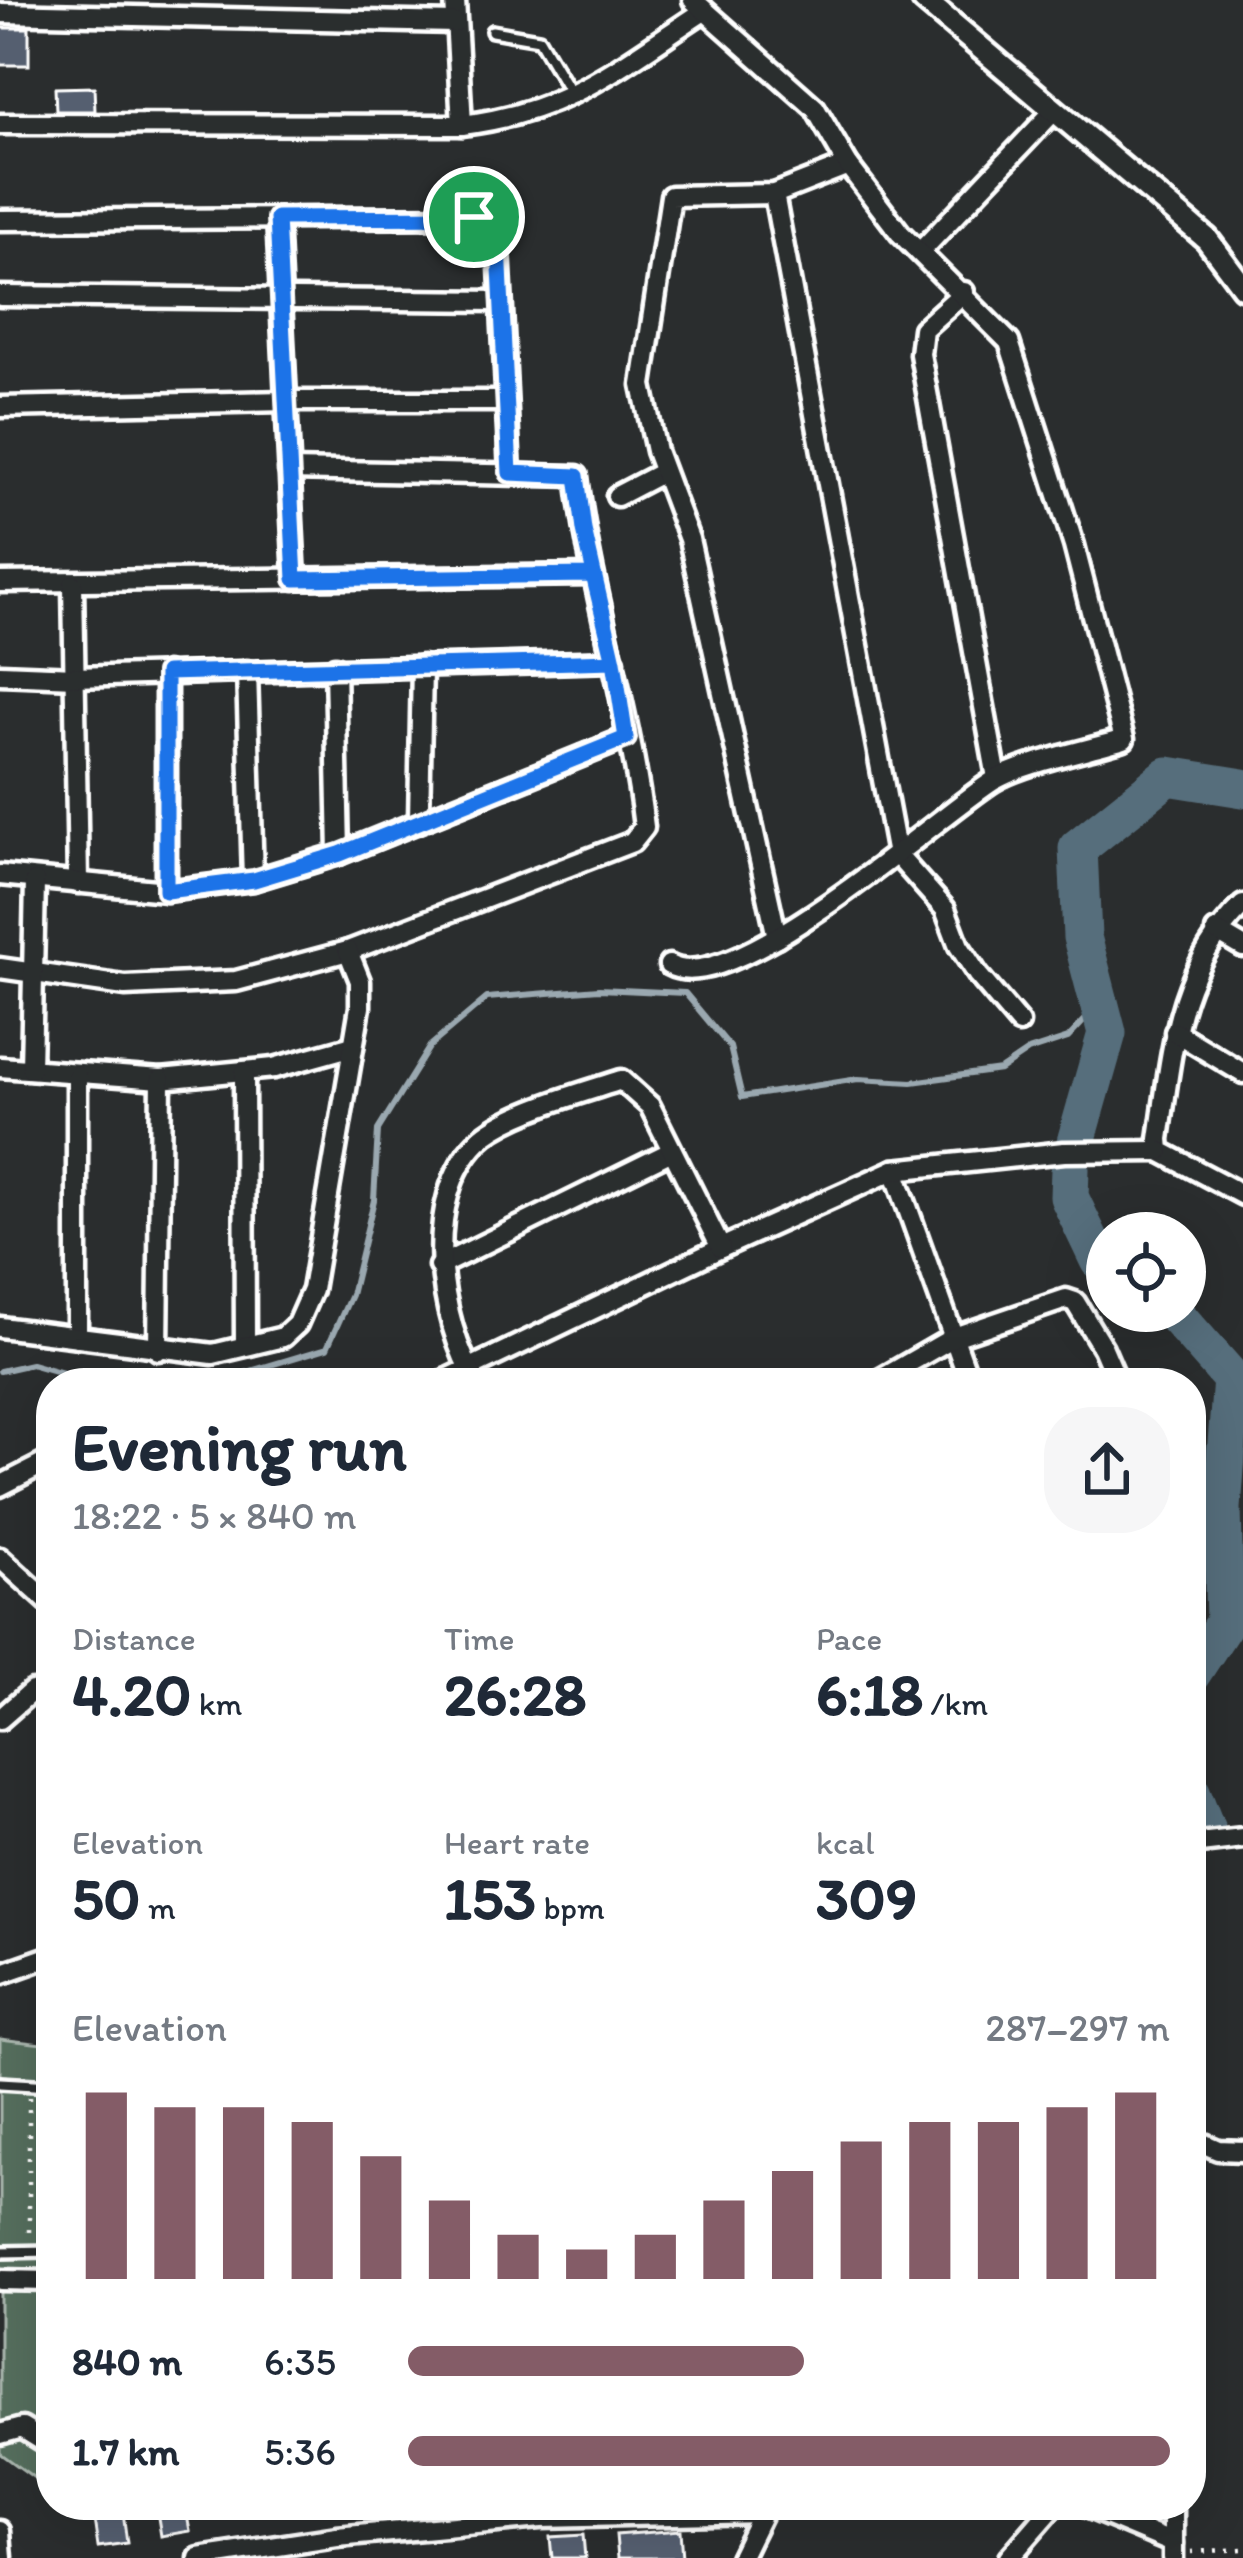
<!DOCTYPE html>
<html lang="en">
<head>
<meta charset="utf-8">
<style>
	body { margin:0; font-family:Itim,sans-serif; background:#f6f6f7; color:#1f2937; height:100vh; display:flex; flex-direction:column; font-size:45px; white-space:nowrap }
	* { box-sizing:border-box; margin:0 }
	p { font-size:39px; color:#747a83 }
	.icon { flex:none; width:66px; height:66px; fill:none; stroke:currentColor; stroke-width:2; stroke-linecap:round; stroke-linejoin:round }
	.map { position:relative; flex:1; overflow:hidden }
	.drawer { position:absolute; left:36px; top:1368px; width:1170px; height:1152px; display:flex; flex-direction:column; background:#fff; border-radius:48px; box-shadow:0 12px 48px #0002 }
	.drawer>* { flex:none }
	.fabs { position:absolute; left:1086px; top:1212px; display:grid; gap:24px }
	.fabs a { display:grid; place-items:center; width:120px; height:120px; border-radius:50%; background:#fff; box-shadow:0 12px 48px #0002; font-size:60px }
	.pin { position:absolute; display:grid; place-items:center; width:102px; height:102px; color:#fff; margin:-51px; border:6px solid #fff; border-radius:50%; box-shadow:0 3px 12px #0007 }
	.round { display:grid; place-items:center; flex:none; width:126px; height:126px; border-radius:48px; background:#f6f6f7 }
	.head { display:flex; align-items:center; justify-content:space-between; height:204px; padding:0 36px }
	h1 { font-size:66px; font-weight:700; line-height:90px }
	.stats { display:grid; grid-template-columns:repeat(3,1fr); gap:18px; height:204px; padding:12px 36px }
	.stats div { display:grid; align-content:center }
	.stats b { font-size:60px; font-weight:700 }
	.stats small { font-size:33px; font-weight:400 }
	.stats p { font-size:33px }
	.chart { height:336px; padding:24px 36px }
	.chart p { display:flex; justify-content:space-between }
	.chart svg { width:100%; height:216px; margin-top:12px; stroke:#845c67; stroke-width:6 }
	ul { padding:0 36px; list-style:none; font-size:39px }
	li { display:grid; grid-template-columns:192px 144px 1fr; align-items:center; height:90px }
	li i { height:30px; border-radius:15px; background:#845c67 }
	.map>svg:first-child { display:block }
</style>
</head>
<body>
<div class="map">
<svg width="1243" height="2558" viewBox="0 0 1243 2558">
	<rect width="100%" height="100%" fill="#2a2d2e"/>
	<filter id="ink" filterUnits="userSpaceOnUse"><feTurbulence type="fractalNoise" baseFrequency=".00833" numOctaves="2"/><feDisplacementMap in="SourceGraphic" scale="24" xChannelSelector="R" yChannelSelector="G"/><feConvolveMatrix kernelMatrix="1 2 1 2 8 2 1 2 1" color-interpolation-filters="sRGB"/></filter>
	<g filter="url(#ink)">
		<path fill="#546e5d" stroke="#aab6ae" stroke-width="3" d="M0,2039L51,2045V2490L0,2453Z"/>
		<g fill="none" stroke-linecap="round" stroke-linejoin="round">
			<g stroke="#9aa8b0" stroke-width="6">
				<path d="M0,1371L31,1364L98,1383"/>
				<path d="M211,1383L327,1348L351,1295L374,1200L378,1130L430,1046L487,998L599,989L685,993L730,1047L742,1097L858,1079L912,1082L1000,1070L1028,1051L1068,1038L1098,1006"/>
			</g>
			<g stroke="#576e7b" stroke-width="39">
				<path d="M1076,1142L1107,1033L1082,937L1078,848L1168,776L1243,788"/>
				<path d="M1070,1169L1069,1197L1099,1260L1107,1264"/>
				<path d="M1172,1311L1232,1379L1222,1508L1225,1622L1191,1674"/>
				<path d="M1191,1792L1206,1830"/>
			</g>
		</g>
		<g fill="#545e6f" stroke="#fff" stroke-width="3">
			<rect x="0" y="28" width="29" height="37"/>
			<path d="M94,87L95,111H56L55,88Z"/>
			<path d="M92,2505H122L127,2543L98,2547Z"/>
			<path d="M156,2505H185L190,2531L161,2536Z"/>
			<path d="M680,2530L682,2558H618L616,2535Z"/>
			<path d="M583,2535L585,2558H552L550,2537Z"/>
		</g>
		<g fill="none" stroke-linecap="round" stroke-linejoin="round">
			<defs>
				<g id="service">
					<path d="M492,31L539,39L570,92"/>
					<path d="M0,2083L51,2086"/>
					<path d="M0,2252L51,2251"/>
				</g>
				<g id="minor">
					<path d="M455,0L462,125"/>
					<path d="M0,13L455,23"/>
					<path d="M0,124L462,125C568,112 618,67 704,11"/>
					<path d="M774,194L897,855L945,909L959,946L978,975L1019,1023"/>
					<path d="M277,218L295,579"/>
					<path d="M0,220L474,217L490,224L499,247L510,473"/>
					<path d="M920,252L1053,112"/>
					<path d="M964,292L923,329L920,354L997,778"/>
					<path d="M0,296L499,301"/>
					<path d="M0,407L286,401H505"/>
					<path d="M617,496L663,472"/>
					<path d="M0,582L593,575"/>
					<path d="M73,584L78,883"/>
					<path d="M335,667L339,854L626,738"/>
					<path d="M247,671L253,880"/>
					<path d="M0,674L75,677L614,661"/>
					<path d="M419,820L422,666"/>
					<path d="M0,875L166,891L253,880L339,854"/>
					<path d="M166,891V673"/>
					<path d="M1243,905C1176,970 1172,1051 1159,1139L1160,1151L1243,1195"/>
					<path d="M1216,931L1243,947"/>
					<path d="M777,937L689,539L656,451L642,385L671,196L774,194L848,165"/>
					<path d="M669,965C733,1001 935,818 993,781C1022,763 1089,750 1124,739L1074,545L1009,342L900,233L848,165L815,108L693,0"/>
					<path d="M0,968L125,986L236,981L348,951L632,842L644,827C630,708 591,594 577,476L289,470"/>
					<path d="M1175,1032L1243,1073"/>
					<path d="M0,1067L161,1079L274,1068L353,1046"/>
					<path d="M31,1069L35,881"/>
					<path d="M244,1073L245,1345"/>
					<path d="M77,1075V1337"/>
					<path d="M894,1170L970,1383"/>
					<path d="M439,1266L672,1151"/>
					<path d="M0,1327L213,1354L283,1337L297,1324L312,1290L360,1007V981L348,951"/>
					<path d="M158,1350L161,1079"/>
					<path d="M439,1383L721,1248L894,1170L1064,1152L1160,1151"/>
					<path d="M477,1383C438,1321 421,1198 478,1141C506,1113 582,1093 621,1080L650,1106L721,1248"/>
					<path d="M874,1383L954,1337L1066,1299L1075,1302L1103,1348L1118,1383"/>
					<path d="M0,1486L51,1460"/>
					<path d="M0,1558L51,1604"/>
					<path d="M0,1719L32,1691"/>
					<path d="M1191,1844L1243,1838"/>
					<path d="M0,1974L51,1956"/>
					<path d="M1191,2138L1218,2150L1243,2151"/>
					<path d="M0,2280L51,2281"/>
					<path d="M0,2434L22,2428L51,2446"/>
					<path d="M1082,2505L1173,2543"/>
					<path d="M0,2531L2,2558"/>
					<path d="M199,2558L337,2537L540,2518L760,2513"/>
					<path d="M740,2558L764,2509"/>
					<path d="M1009,2558L1055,2505"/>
					<path d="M1173,2558V2505"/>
				</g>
				<path id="tertiary" d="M924,0L1207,239L1243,287"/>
			</defs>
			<use href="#service" stroke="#fff" stroke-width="18"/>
			<use href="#minor" stroke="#fff" stroke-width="27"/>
			<use href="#tertiary" stroke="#fff" stroke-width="30"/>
			<g stroke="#fff" stroke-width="4.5" stroke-dasharray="3 9" stroke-linecap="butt">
				<path d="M29,2097V2235"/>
				<path d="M50,2098L51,2236"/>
				<path d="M1191,2552L1243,2549"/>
			</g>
			<use href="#service" stroke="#2a2d2e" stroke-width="9"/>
			<use href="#minor" stroke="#2a2d2e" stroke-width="18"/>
			<use href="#tertiary" stroke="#2a2d2e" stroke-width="21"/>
		</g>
	</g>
	<g fill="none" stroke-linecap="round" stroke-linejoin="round" filter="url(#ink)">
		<defs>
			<path id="route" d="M474,217L490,224L499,247L510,473L577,476L584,530L614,661L166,673V891L254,880L340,854L626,738L614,661L593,575L295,579L277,218L474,217"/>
		</defs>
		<use href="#route" stroke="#fff" stroke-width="24"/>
		<use href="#route" stroke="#1a73e8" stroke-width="15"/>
	</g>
</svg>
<div class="fabs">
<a><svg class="icon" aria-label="locate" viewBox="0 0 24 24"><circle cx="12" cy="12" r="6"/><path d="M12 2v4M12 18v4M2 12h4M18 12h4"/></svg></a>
</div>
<div class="pin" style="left:474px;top:217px;background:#1e9e55"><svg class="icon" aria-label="arrive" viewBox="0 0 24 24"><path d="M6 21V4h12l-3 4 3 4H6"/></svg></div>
<section class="drawer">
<div class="head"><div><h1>Evening run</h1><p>18:22 · 5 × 840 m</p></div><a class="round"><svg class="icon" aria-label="share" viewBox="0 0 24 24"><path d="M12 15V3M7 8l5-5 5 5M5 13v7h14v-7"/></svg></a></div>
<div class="stats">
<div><p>Distance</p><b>4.20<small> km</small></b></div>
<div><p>Time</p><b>26:28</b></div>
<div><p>Pace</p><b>6:18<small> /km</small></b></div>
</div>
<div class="stats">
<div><p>Elevation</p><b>50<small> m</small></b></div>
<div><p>Heart rate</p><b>153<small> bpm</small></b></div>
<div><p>kcal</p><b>309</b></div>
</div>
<div class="chart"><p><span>Elevation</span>287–297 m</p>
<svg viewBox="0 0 160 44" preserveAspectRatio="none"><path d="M5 44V6M15 44V9M25 44V9M35 44V12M45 44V19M55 44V28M65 44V35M75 44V38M85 44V35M95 44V28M105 44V22M115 44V16M125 44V12M135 44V12M145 44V9M155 44V6"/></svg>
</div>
<ul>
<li><b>840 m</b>6:35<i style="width:52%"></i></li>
<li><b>1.7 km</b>5:36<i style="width:100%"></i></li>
</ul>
</section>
</div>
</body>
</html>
